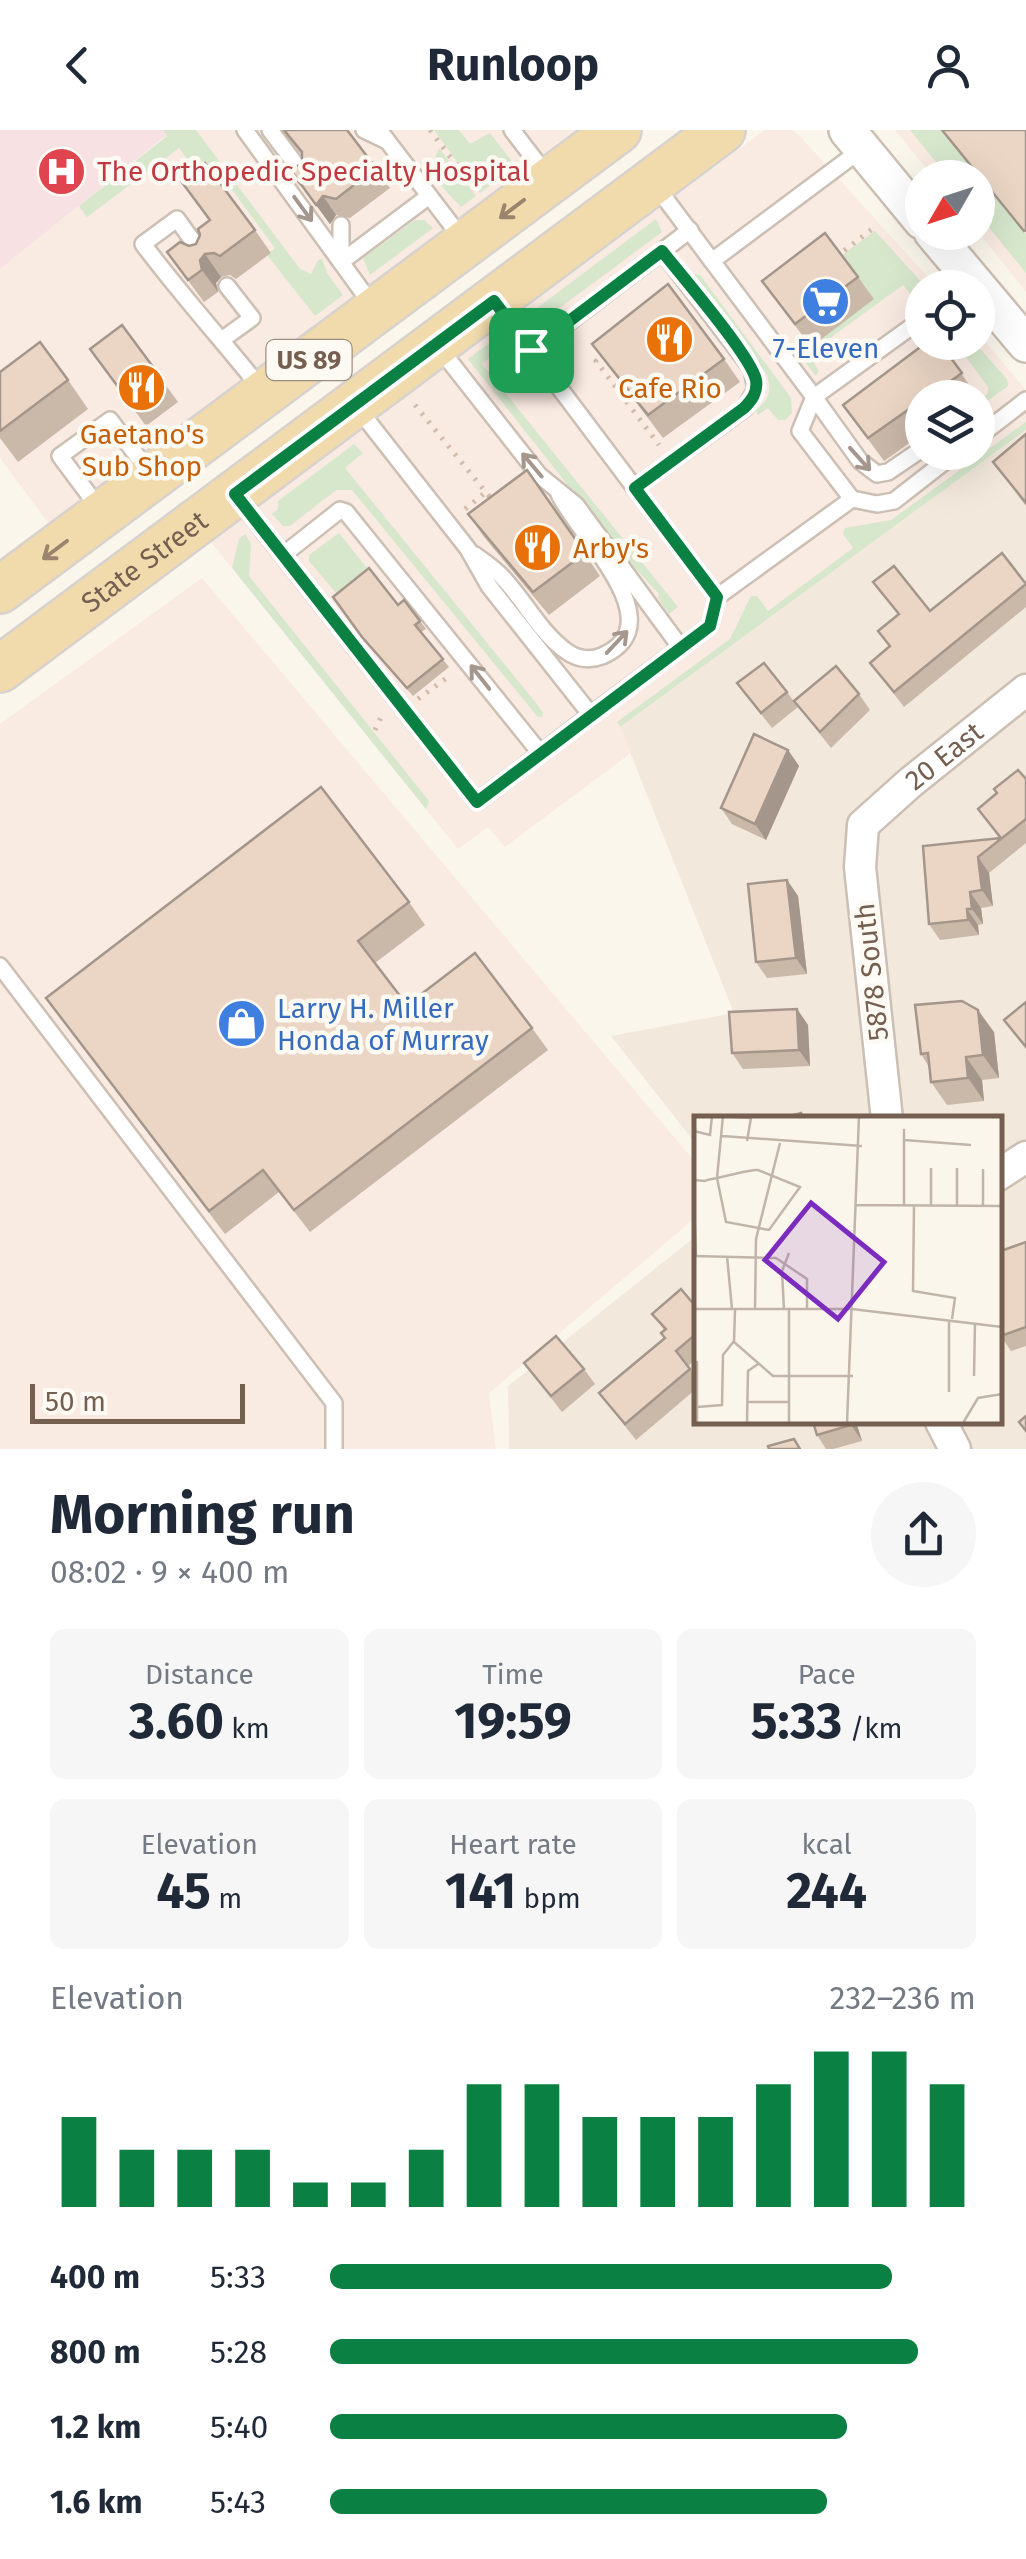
<!DOCTYPE html>
<html lang="en">
<head>
<meta charset="utf-8">
<style>
	body { margin:0; font-family:"Fira Sans",sans-serif; background:#f6f6f7; color:#1f2937; height:100vh; display:flex; flex-direction:column; font-size:38px; white-space:nowrap }
	* { box-sizing:border-box; margin:0 }
	p { font-size:32px; color:#747a83 }
	.icon { flex:none; width:55px; height:55px; fill:none; stroke:currentColor; stroke-width:2; stroke-linecap:round; stroke-linejoin:round }
	.map { position:relative; height:1319px; overflow:hidden }
	.sheet { display:flex; flex-direction:column; background:#fff; flex:1 }
	.sheet>* { flex:none }
	.needle { width:65px; rotate:231deg }
	.buttons { position:absolute; left:905px; top:30px; display:grid; gap:20px }
	.buttons a { display:grid; place-items:center; width:90px; height:90px; border-radius:50%; background:#fff; box-shadow:0 10px 40px #0002; font-size:50px }
	.scale { position:absolute; left:30px; bottom:25px; width:215px; box-sizing:border-box; padding-left:10px; border:5px solid #745f51; border-top:0; font-size:28px; line-height:35px; white-space:nowrap; color:#745f51; -webkit-text-stroke:8px #fdfaf3; paint-order:stroke }
	.pin { position:absolute; display:grid; place-items:center; width:85px; height:85px; color:#fff; margin:-42px; border-radius:20px; box-shadow:0 5px 15px #0006 }
	.round { display:grid; place-items:center; flex:none; width:105px; height:105px; border-radius:52px; background:#f6f6f7 }
	.overview { display:flex; align-items:center; justify-content:space-between; height:170px; padding:0 50px }
	h1 { font-size:55px; font-weight:700; line-height:75px }
	.figures { display:grid; grid-template-columns:repeat(3,1fr); gap:15px; height:170px; padding:10px 50px }
	.figures div { display:grid; align-content:center; border-radius:15px; background:#f6f6f7; text-align:center }
	.figures b { font-size:50px; font-weight:700 }
	.figures small { font-size:28px; font-weight:400 }
	.figures p { font-size:28px }
	.chart { height:280px; padding:20px 50px }
	.chart p { display:flex; justify-content:space-between }
	.chart svg { width:100%; height:180px; margin-top:10px; stroke:#0b8043; stroke-width:6 }
	ul { padding:0 50px; list-style:none; font-size:32px }
	li { display:grid; grid-template-columns:160px 120px 1fr; align-items:center; height:75px }
	li i { height:25px; border-radius:12px; background:#0b8043 }
	header { display:flex; justify-content:space-between; align-items:center; height:130px; padding:0 50px; background:#fff; font-size:45px; font-weight:700 }
	.map>svg:first-child { display:block }
</style>
</head>
<body>
<header><svg class="icon" aria-label="back" viewBox="0 0 24 24"><path d="M15 5l-7 7 7 7"/></svg>Runloop<svg class="icon" aria-label="person" viewBox="0 0 24 24"><circle cx="12" cy="8" r="4"/><path d="M4 21q1-7 8-7t8 7"/></svg></header>
<div class="map">
<svg width="1026" height="1319" viewBox="0 0 1026 1319">
	<rect width="100%" height="100%" fill="#fbf6ec"/>
	<path fill="#f2e8db" d="M1026,300V1319H509L508,1256L696,1106V1292H998V989H696V1014L611,906L734,883L620,597Z"/>
	<g fill="#f9eae2" fill-rule="evenodd">
		<path d="M163,0H576L49,394L0,328V139L167,6Z"/>
		<path d="M765,0H792L798,4L937,157L922,158V212H978V203L1026,260V300L621,597L631,623L505,717L488,697L458,719L211,412ZM922,268H978V322H922Z"/>
		<path d="M895,0H1026V162L978,102V48L933,47Z"/>
		<path d="M202,448L696,1033V1087L489,1263L496,1319H0V594Z"/>
	</g>
	<path fill="#f7e1e2" d="M0,0H163L167,5L0,139Z"/>
	<g fill="#d6e7cc">
		<path d="M163,0H196L300,139L311,144L318,130L322,129L327,143L343,165L315,186L267,125L275,118L227,53L212,62L179,18L87,87L79,76L167,6Z"/>
		<path d="M434,0H459L470,14L490,3L511,30L505,44L480,63Z"/>
		<path d="M910,0H941L1026,104V143L978,84V48L948,47Z"/>
		<path d="M439,18L476,66L461,77L429,43Z"/>
		<path d="M656,89L662,102L546,188L537,187L533,181Z"/>
		<path d="M415,90H424L433,98L370,145L363,128Z"/>
		<path d="M875,101L926,157L922,158V169L916,171L903,155L808,224L819,241L816,246L794,218L805,209L811,217L841,126Z"/>
		<path d="M695,144L700,145L791,268L792,283L785,290H778L768,278L758,285L755,280C769,271 772,261 767,245L695,150Z"/>
		<path d="M500,205L503,217L482,234L678,477L669,484L658,468L659,464L623,425L468,229Z"/>
		<path d="M971,213H975L1007,249L1008,256L982,275L979,270L988,264V257L961,220Z"/>
		<path d="M1026,292V300L620,597L617,592L730,509L751,466H757L768,481L853,418L843,404L845,398L891,390Z"/>
		<path d="M354,314L363,323L345,338L536,573L543,583L542,587L537,586L352,360H336L290,396H283L272,384L278,379V371Z"/>
		<path d="M339,403L367,438L336,463L309,431V425Z"/>
		<path d="M245,404L251,414L249,446L429,671L426,679L232,438L239,409Z"/>
	</g>
	<g fill="none" stroke-linecap="round" stroke-linejoin="round">
		<defs>
			<g id="service">
				<path d="M245,0L375,179"/>
				<path d="M270,0L306,48"/>
				<path d="M364,0L387,11"/>
				<path d="M379,0L463,110"/>
				<path d="M512,0L548,47"/>
				<path d="M655,55L712,131L862,19"/>
				<path d="M341,95V132"/>
				<path d="M205,128L177,89L143,114C181,165 223,211 262,260"/>
				<path d="M712,131L814,267L800,301L852,369"/>
				<path d="M341,132L429,66"/>
				<path d="M497,175L717,467L852,369L877,374L894,371L957,322"/>
				<path d="M922,189L814,267L860,331L877,344L888,342L922,319"/>
				<path d="M223,209L252,188L227,156"/>
				<path d="M440,219L539,345L576,375L681,518"/>
				<path d="M531,221L690,100"/>
				<path d="M356,276L468,419L489,456L591,585L710,496L717,467"/>
				<path d="M978,307L1026,270"/>
				<path d="M635,358L745,278L756,259L752,239L662,121"/>
				<path d="M237,367L477,672L591,585"/>
				<path d="M101,381L60,326L110,290L150,343"/>
				<path d="M283,425L340,380L346,382L541,624"/>
				<path d="M475,425C485,432 497,440 505,450C526,473 540,502 566,521C577,529 589,531 602,526C676,494 578,405 559,364"/>
				<path d="M0,836L334,1273V1319"/>
			</g>
			<g id="minor">
				<path id="s1" d="M887,989L860,737L863,695L911,652L1026,560"/>
				<path d="M998,1045L1026,1027"/>
				<path d="M941,1292L955,1319"/>
			</g>
			<g id="tertiary">
				<path d="M847,0L922,91"/>
				<path d="M932,102L1026,214"/>
			</g>
			<g id="primary">
				<path d="M0,460L618,0"/>
				<path id="s2" d="M0,539L722,0"/>
			</g>
		</defs>
		<use href="#service" stroke="#ccbfb3" stroke-width="20"/>
		<use href="#minor" stroke="#ccbfb3" stroke-width="35"/>
		<use href="#tertiary" stroke="#ccbfb3" stroke-width="40"/>
		<use href="#primary" stroke="#d8d2ce" stroke-width="50"/>
		<g stroke="#d2bbaa" stroke-width="5" stroke-dasharray="2.5 8" stroke-linecap="butt">
			<path d="M430,0L475,60"/>
			<path d="M836,127L876,96"/>
			<path d="M606,224L596,231L659,315"/>
			<path d="M942,229L964,212"/>
			<path d="M415,275L493,371"/>
			<path d="M465,379L486,362"/>
			<path d="M418,569L448,547"/>
			<path d="M375,600L382,585"/>
		</g>
		<use href="#service" stroke="#fff" stroke-width="15"/>
		<use href="#minor" stroke="#fff" stroke-width="30"/>
		<use href="#tertiary" stroke="#fff" stroke-width="35"/>
		<use href="#primary" stroke="#f1dbad" stroke-width="45"/>
	</g>
	<g fill="#cab8a9">
		<path d="M281,0H347L390,58L350,88L336,85L330,94L290,39L302,34V25Z"/>
		<path d="M181,51L255,100L271,123L236,149L230,145L221,147L216,153L218,162L204,172L167,122L196,114L209,91Z"/>
		<path d="M858,147L874,169L811,217L762,151Z"/>
		<path d="M122,195L178,272L146,296L90,219Z"/>
		<path d="M939,212L977,266L975,268H922V304L884,331L843,275Z"/>
		<path d="M592,214L724,229L740,252L663,308Z"/>
		<path d="M0,242L68,250L88,279L18,332L0,308Z"/>
		<path d="M1026,304V376L993,332Z"/>
		<path d="M527,340L600,446L549,485L484,407L468,384Z"/>
		<path d="M873,452L930,481L1026,453V477L904,577L870,533L889,517L878,501L898,484Z"/>
		<path d="M333,467L398,475L404,470L426,499L421,502L449,537L413,566L368,515Z"/>
		<path d="M737,553L787,562L798,577L772,598Z"/>
		<path d="M859,564L870,580L831,618L794,571Z"/>
		<path d="M788,620L799,636L766,710L732,694L721,678Z"/>
		<path d="M1026,649V713L989,743L993,776L981,778L983,794L978,795L979,805L940,810L929,794L923,716L999,708L978,679Z"/>
		<path d="M787,750L798,766L807,844L767,848L756,832Z"/>
		<path d="M409,772L425,795L375,833L407,875L532,898L548,920L310,1102L279,1062L225,1104L46,868Z"/>
		<path d="M797,879L808,895L810,936L743,939L732,923Z"/>
		<path d="M994,902L999,948L982,950L984,971L947,975L931,952L929,937L921,924Z"/>
		<path d="M1026,1112V1216L1011,1221L1001,1206Z"/>
		<path d="M696,1177V1229L688,1236L696,1247V1259L636,1310L599,1263L665,1208L664,1200L652,1184Z"/>
		<path d="M524,1233L584,1239L595,1254L562,1282Z"/>
		<path d="M856,1292L862,1311L833,1319H826L817,1305Z"/>
	</g>
	<g fill="#a4968a">
		<path d="M323,66L336,85L330,94L316,75Z"/>
		<path d="M205,124L221,147L216,153L218,162L202,140L200,130Z"/>
		<path d="M788,620L799,636L766,710L755,694Z"/>
		<path d="M978,727L989,743L993,776L982,760Z"/>
		<path d="M787,750L798,766L807,844L796,828Z"/>
		<path d="M970,762L981,778L983,794L972,779Z"/>
		<path d="M967,779L978,795L979,805L968,790Z"/>
		<path d="M797,879L808,895L810,936L799,920Z"/>
		<path d="M978,880L994,902L999,948L983,925Z"/>
		<path d="M966,927L982,950L984,971L968,948Z"/>
		<path d="M850,1292H856L862,1311L851,1295Z"/>
	</g>
	<g fill="#ebd6c5" stroke="#a4968a" stroke-width="2.5">
		<path d="M284,0H347L376,38L336,69L323,66L316,75L290,39L302,34V22Z"/>
		<path d="M942,0H1026V100L1024,101Z"/>
		<path d="M205,33L255,100L220,126L214,123L205,124L200,130L202,140L188,150L167,122L180,112L189,116L196,114L200,105L198,99L210,90L181,51Z"/>
		<path d="M825,103L858,147L795,194L762,151Z"/>
		<path d="M668,154L724,229L648,285L592,214Z"/>
		<path d="M122,195L162,249L130,273L90,219Z"/>
		<path d="M40,212L68,250L0,301V242Z"/>
		<path d="M927,212H939L962,243L927,268H922V270L868,308L843,275Z"/>
		<path d="M1026,304V373L993,332Z"/>
		<path d="M527,340L585,423L533,462L468,384Z"/>
		<path d="M1002,423L1026,454L894,562L870,533L890,516L878,501L899,484L873,452L894,436L930,481Z"/>
		<path d="M369,438L398,475L404,470L420,491L415,495L443,529L407,558L362,507L333,467Z"/>
		<path d="M764,533L787,562L761,583L737,553Z"/>
		<path d="M836,536L859,564L820,602L794,571Z"/>
		<path d="M754,604L788,620L755,694L721,678Z"/>
		<path d="M1018,640L1026,649V689L978,727L982,760L970,762L972,779H967L968,790L929,794L923,716L1001,708L978,679L997,663L994,659Z"/>
		<path d="M321,657L409,772L358,811L407,875L475,823L532,898L294,1080L263,1040L209,1081L46,868Z"/>
		<path d="M787,750L796,828L756,832L748,754Z"/>
		<path d="M962,871L978,880L983,925L966,927L968,948L931,952L928,923L921,924L915,875Z"/>
		<path d="M1026,872V917L1004,890Z"/>
		<path d="M797,879L799,920L732,923L729,882Z"/>
		<path d="M801,983L803,989H779Z"/>
		<path d="M1026,1112V1197L1001,1206L998,1200V1122Z"/>
		<path d="M681,1159L696,1177V1204L676,1221L690,1239L625,1294L599,1263L665,1208L661,1203L666,1199L652,1184Z"/>
		<path d="M556,1206L584,1239L551,1266L524,1233Z"/>
		<path d="M1026,1286V1301L1019,1292Z"/>
		<path d="M813,1292H850L851,1295L817,1305Z"/>
		<path d="M794,1309L800,1319H769L768,1316Z"/>
	</g>
	<defs><path id="oneway-shaft" d="M-6 0H5M1.5-3L5.5 0L1.5 3" fill="none" stroke-width="1.6" stroke-linecap="round" stroke-linejoin="round" transform="scale(2.5)"/></defs>
	<g stroke="#a5978e">
		<use href="#oneway-shaft" transform="translate(303 79) rotate(54)"/>
		<use href="#oneway-shaft" transform="translate(860 329) rotate(48)"/>
		<use href="#oneway-shaft" transform="translate(532 335) rotate(-130)"/>
		<use href="#oneway-shaft" transform="translate(617 512) rotate(-47)"/>
		<use href="#oneway-shaft" transform="translate(480 547) rotate(-128)"/>
	</g>
	<g stroke="#9a846d">
		<use href="#oneway-shaft" transform="translate(512 79) rotate(143)"/>
		<use href="#oneway-shaft" transform="translate(55 420) rotate(143)"/>
	</g>
	<g fill="none" stroke-linecap="round" stroke-linejoin="round">
		<defs>
			<path id="route" d="M662,121C681,145 751,226 756,250C758,262 752,270 744,278L635,358L717,467L710,496L477,672L235,364L494,171L531,220Z"/>
		</defs>
		<use href="#route" stroke="#fff" stroke-width="20"/>
		<use href="#route" stroke="#0b8043" stroke-width="12"/>
	</g>
	<defs>
		<symbol id="hospital-disc" viewBox="-11 -11 22 22"><circle r="9.5" fill="#e0444e" stroke="#fdfaf3"/><path d="M-5-5h3v3.5h4V-5h3V5h-3V1.5h-4V5h-3Z" fill="#fff"/></symbol>
		<symbol id="supermarket-disc" viewBox="-11 -11 22 22"><circle r="9.5" fill="#3f7fe0" stroke="#fdfaf3"/><path d="M-6-5.5h2.5l.6 2H6L4.5 2H-2.5L-4.4-4H-6ZM-1.5 3.2a1.3 1.3 0 1 0 .1 0ZM3 3.2a1.3 1.3 0 1 0 .1 0Z" fill="#fff"/></symbol>
		<symbol id="restaurant-disc" viewBox="-11 -11 22 22"><circle r="9.5" fill="#e8710a" stroke="#fdfaf3"/><path d="M-5-6h1v4h1v-4h1v4h1v-4h1v5L-1.5 .5V6h-2V.5L-5-1ZM5-6V6H3V1.5H1.5Q1.5-4 5-6Z" fill="#fff"/></symbol>
		<symbol id="shop-disc" viewBox="-11 -11 22 22"><circle r="9.5" fill="#3f7fe0" stroke="#fdfaf3"/><path d="M-5-2.5h2.3a2.7 3.5 0 0 1 5.4 0H5L5.5 6h-11ZM-1.5-2.5h3a1.5 2.3 0 0 0-3 0Z" fill="#fff"/></symbol>
	</defs>
	<g fill-rule="evenodd">
		<use href="#hospital-disc" x="34" y="14" width="55" height="55"/>
		<use href="#supermarket-disc" x="798" y="144" width="55" height="55"/>
		<use href="#restaurant-disc" x="642" y="182" width="55" height="55"/>
		<use href="#restaurant-disc" x="114" y="230" width="55" height="55"/>
		<use href="#restaurant-disc" x="510" y="390" width="55" height="55"/>
		<use href="#shop-disc" x="214" y="866" width="55" height="55"/>
	</g>
	<g text-anchor="middle" stroke-width="9" stroke-linejoin="round" paint-order="stroke">
		<rect fill="#fdfaf3" stroke="#9d8e82" stroke-width="2.5" x="266.5" y="210" width="85" height="40" rx="8"/>
		<g font-size="25" font-weight="bold" fill="#745f51">
			<text x="309" y="239">US 89</text>
		</g>
		<g font-size="28" fill="#be3a42" stroke="#fdfaf3" text-anchor="start">
			<text x="97" y="51">The Orthopedic Specialty Hospital</text>
		</g>
		<g font-size="28" fill="#366cbe" stroke="#fdfaf3">
			<text x="826" y="228">7-Eleven</text>
			<text x="277" y="888" text-anchor="start">Larry H. Miller<tspan x="277" dy="32">Honda of Murray</tspan></text>
		</g>
		<g font-size="28" fill="#c56008" stroke="#fdfaf3">
			<text x="670" y="268">Cafe Rio</text>
			<text x="142" y="314">Gaetano's<tspan x="142" dy="32">Sub Shop</tspan></text>
			<text x="573" y="428" text-anchor="start">Arby's</text>
		</g>
		<g font-size="28" fill="#745f51" stroke="#fdfaf3">
			<text dy="10" stroke="none"><textPath href="#s2" startOffset="180">State Street</textPath></text>
			<text dy="10" stroke="none"><textPath href="#s1" startOffset="402">20 East</textPath></text>
			<text transform="translate(871 842) rotate(-96)" y="10">5878 South</text>
		</g>
	</g>
	<g transform="translate(694 986)">
		<rect width="308" height="308" fill="#fbf6ec"/>
		<path fill="none" stroke="#c1b5a9" stroke-width="2.5" d="M22,0L57,2L53,25M210,13V90M0,15L16,19L18,0M28,20L168,30M210,24L277,29M237,52V90M289,53V90M0,64L11,65L13,64L23,62L49,56L61,54H64L106,71L75,114L32,106L23,62L29,0M162,89L308,90M220,90L219,175L261,182L258,203M263,90V52M0,91L2,140M0,140L82,142L113,163V194M33,140L38,193M0,193H158M158,193L308,211M61,194L62,123L86,27M90,194L88,155L95,137M40,226L79,260H159M280,260L281,207M255,276V204M54,286H95M3,291L28,289L29,239L40,225L41,194M3,307V245M53,307L54,255L64,248M95,307V194M153,307L165,0M269,307L284,282L308,278"/>
		<path fill="#7b2cbf" fill-opacity="0.15" stroke="#7b2cbf" stroke-width="5" d="M117,87L190,146L144,203L71,144Z"/>
		<rect width="308" height="308" fill="none" stroke="#745f51" stroke-width="5"/>
	</g>
</svg>
<div class="buttons">
<a><svg class="needle" viewBox="-14 -14 28 28"><path d="M0-13l5 13h-10z" fill="#e53935"/><path d="M0 13l5-13h-10z" fill="#747a83"/></svg></a>
<a><svg class="icon" aria-label="locate" viewBox="0 0 24 24"><circle cx="12" cy="12" r="6"/><path d="M12 2v4M12 18v4M2 12h4M18 12h4"/></svg></a>
<a><svg class="icon" aria-label="layers" viewBox="0 0 24 24"><path d="M12 4l9 5-9 5-9-5zM3 14l9 5 9-5"/></svg></a>
</div>
<div class="scale">50 m</div>
<div class="pin" style="left:531px;top:220px;background:#1e9e55"><svg class="icon" aria-label="arrive" viewBox="0 0 24 24"><path d="M6 21V4h12l-3 4 3 4H6"/></svg></div>
</div>
<section class="sheet">
<div class="overview"><div><h1>Morning run</h1><p>08:02 · 9 × 400 m</p></div><a class="round"><svg class="icon" aria-label="share" viewBox="0 0 24 24"><path d="M12 15V3M7 8l5-5 5 5M5 13v7h14v-7"/></svg></a></div>
<div class="figures">
<div><p>Distance</p><b>3.60<small> km</small></b></div>
<div><p>Time</p><b>19:59</b></div>
<div><p>Pace</p><b>5:33<small> /km</small></b></div>
</div>
<div class="figures">
<div><p>Elevation</p><b>45<small> m</small></b></div>
<div><p>Heart rate</p><b>141<small> bpm</small></b></div>
<div><p>kcal</p><b>244</b></div>
</div>
<div class="chart"><p><span>Elevation</span>232–236 m</p>
<svg viewBox="0 0 160 44" preserveAspectRatio="none"><path d="M5 44V22M15 44V30M25 44V30M35 44V30M45 44V38M55 44V38M65 44V30M75 44V14M85 44V14M95 44V22M105 44V22M115 44V22M125 44V14M135 44V6M145 44V6M155 44V14"/></svg>
</div>
<ul>
<li><b>400 m</b>5:33<i style="width:87%"></i></li>
<li><b>800 m</b>5:28<i style="width:91%"></i></li>
<li><b>1.2 km</b>5:40<i style="width:80%"></i></li>
<li><b>1.6 km</b>5:43<i style="width:77%"></i></li>
</ul>
</section>
</body>
</html>
